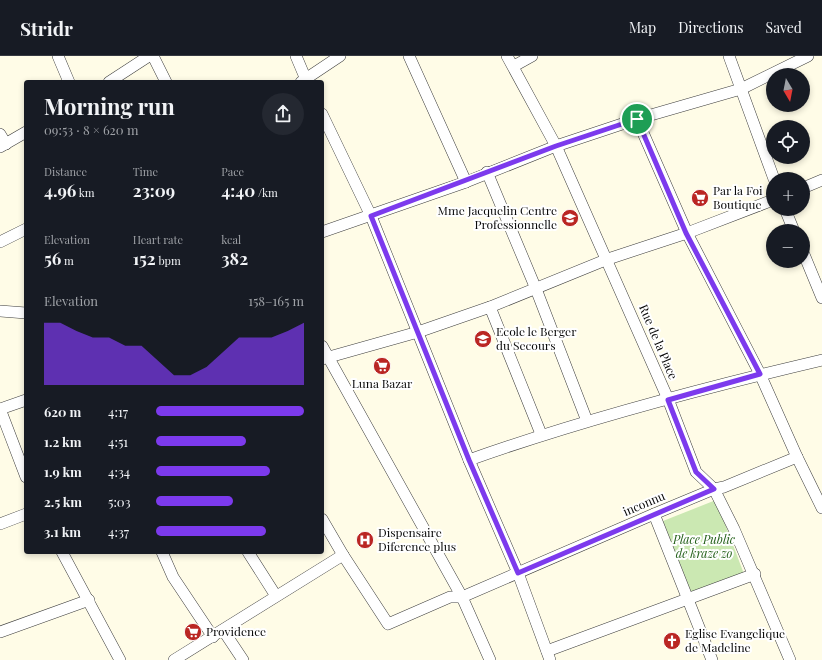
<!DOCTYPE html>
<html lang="en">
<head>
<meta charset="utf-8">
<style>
	body { margin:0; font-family:"Playfair Display",serif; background:#242831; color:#f1f3f6; height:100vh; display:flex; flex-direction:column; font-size:15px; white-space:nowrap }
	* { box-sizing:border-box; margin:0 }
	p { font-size:13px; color:#9ea1a6 }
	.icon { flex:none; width:22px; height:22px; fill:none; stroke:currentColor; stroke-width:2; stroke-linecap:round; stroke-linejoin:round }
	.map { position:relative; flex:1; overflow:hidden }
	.side { position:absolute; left:24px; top:24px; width:300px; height:474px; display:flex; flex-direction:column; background:#171b24; border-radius:4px; box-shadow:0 2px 6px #0003 }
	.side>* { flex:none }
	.needle { width:26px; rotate:170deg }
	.tools { position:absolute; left:766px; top:12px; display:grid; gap:8px }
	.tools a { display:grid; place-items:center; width:44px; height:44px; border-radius:50%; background:#171b24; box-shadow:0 2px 6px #0003; font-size:20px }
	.pin { position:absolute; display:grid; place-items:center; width:34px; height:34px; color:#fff; margin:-17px; border:2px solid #fff; border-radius:50%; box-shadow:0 1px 4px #0007 }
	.round { display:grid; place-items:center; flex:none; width:42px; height:42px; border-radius:21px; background:#242831 }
	.overview { display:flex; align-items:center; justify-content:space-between; height:68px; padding:0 20px }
	h1 { font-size:22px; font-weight:700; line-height:30px }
	.figures { display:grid; grid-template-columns:repeat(3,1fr); gap:6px; height:68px; padding:4px 20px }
	.figures div { display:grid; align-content:center }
	.figures b { font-size:17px; font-weight:700 }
	.figures small { font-size:11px; font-weight:400 }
	.figures p { font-size:11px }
	.chart { height:112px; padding:8px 20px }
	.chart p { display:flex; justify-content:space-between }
	.chart svg { width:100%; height:72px; margin-top:4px; fill:#7c3aed; opacity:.7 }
	ul { padding:0 20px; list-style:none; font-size:13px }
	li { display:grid; grid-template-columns:64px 48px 1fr; align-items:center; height:30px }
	li i { height:10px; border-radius:5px; background:#7c3aed }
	header { display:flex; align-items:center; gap:24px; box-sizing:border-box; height:56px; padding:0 20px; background:#171b24; border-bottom:1px solid #363941 }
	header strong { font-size:19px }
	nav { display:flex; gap:22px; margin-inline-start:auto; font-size:14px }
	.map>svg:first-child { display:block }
</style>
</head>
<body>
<header>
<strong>Stridr</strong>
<nav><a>Map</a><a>Directions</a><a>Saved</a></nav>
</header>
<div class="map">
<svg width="822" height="604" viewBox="0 0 822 604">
	<rect width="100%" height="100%" fill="#fffce7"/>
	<path fill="#cbe8b2" d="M716,444L744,518L691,536L663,465Z"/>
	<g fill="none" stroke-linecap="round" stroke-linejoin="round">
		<defs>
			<g id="minor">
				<path d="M58,0L69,26"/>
				<path d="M153,0L166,26"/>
				<path d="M296,0L307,26"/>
				<path d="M409,0L466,126"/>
				<path d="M507,0L556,90L668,343L696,416L714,433L734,473L790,604"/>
				<path d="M729,0L774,123"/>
				<path d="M514,10L532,0"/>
				<path d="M109,26L149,0"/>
				<path d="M301,26L340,0"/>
				<path d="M322,58L371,160L469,404L518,517L550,604"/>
				<path d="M637,63L687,177L760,318L797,401"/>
				<path d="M0,78L6,88"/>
				<path d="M0,91L26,76"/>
				<path d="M487,116L536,233L587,365"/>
				<path d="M803,132L822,124"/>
				<path d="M785,153L794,175"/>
				<path d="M322,176L466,126L556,90L637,63L741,33L808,0"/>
				<path d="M0,186L26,173"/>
				<path d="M803,196L822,242"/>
				<path d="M490,251L541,378"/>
				<path d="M0,255L26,257"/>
				<path d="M322,290L462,541L490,604"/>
				<path d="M322,303L418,276L490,251L608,203L687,177L773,144"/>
				<path d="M0,353L26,421"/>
				<path d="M0,353L26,344"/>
				<path d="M469,404C584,363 703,332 822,304"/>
				<path d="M654,458L712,604"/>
				<path d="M322,463L343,499L388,568L450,541H462L654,458L714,433L724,431L797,401L822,452"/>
				<path d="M0,468L26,458"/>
				<path d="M62,496L120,604"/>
				<path d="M162,496L173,521L213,581"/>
				<path d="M248,496L276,540"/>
				<path d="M223,574L243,604"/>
				<path d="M0,576L89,544"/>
				<path d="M547,595L755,518"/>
				<path d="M174,604L343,499"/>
			</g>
		</defs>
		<use href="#minor" stroke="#3d3d3d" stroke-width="12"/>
		<use href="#minor" stroke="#fff" stroke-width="11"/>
	</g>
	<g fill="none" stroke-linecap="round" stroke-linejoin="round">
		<defs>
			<path id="route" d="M637,63L686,177L760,318L668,344L696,416L714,433L518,517L469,404L371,160L556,90Z"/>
		</defs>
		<use href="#route" stroke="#fff" stroke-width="8"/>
		<use href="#route" stroke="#7c3aed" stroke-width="5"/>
	</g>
	<defs>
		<symbol id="supermarket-disc" viewBox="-11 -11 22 22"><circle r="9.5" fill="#ba2623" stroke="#fff"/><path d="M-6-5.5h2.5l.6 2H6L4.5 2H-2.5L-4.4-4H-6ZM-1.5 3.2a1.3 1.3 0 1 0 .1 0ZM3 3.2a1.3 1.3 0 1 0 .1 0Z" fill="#fff"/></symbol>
		<symbol id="university-disc" viewBox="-11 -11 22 22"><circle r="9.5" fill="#ba2623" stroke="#fff"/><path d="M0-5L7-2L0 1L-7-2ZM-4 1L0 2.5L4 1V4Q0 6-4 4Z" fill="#fff"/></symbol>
		<symbol id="school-disc" viewBox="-11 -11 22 22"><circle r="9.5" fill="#ba2623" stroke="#fff"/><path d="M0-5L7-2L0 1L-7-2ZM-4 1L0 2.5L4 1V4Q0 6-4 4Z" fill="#fff"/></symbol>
		<symbol id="hospital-disc" viewBox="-11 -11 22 22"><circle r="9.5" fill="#ba2623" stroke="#fff"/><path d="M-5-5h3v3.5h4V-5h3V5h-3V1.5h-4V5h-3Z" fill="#fff"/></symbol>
		<symbol id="church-disc" viewBox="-11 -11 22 22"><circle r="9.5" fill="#ba2623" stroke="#fff"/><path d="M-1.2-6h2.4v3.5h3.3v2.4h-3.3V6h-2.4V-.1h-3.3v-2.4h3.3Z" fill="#fff"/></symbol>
	</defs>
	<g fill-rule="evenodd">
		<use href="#supermarket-disc" x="690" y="132" width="20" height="20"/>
		<use href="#university-disc" x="560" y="152" width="20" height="20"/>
		<use href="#school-disc" x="473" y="273" width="20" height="20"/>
		<use href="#supermarket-disc" x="372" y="300" width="20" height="20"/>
		<use href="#hospital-disc" x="355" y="474" width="20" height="20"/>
		<use href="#supermarket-disc" x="183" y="566" width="20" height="20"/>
		<use href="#church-disc" x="662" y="575" width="20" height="20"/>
	</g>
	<g text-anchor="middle" stroke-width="4" stroke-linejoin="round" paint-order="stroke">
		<g font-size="12" fill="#0a0a0a" stroke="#fff" text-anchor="start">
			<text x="713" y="139">Par la Foi<tspan x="713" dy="14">Boutique</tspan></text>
			<text x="557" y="159" text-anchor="end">Mme Jacquelin Centre<tspan x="557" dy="14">Professionnelle</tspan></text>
			<text x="496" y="280">Ecole le Berger<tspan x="496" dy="14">du Secours</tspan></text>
			<text x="382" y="332" text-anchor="middle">Luna Bazar</text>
			<text x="378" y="481">Dispensaire<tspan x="378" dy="14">Diference plus</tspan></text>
			<text x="206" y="580">Providence</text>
			<text x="685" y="582">Eglise Evangelique<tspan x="685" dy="14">de Madeline</tspan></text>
		</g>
		<g font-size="12" fill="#0a0a0a" stroke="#fff">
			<text transform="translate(658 286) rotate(67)" y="4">Rue de la Place</text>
			<text transform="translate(644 448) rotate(-23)" y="4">inconnu</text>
		</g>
		<g font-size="12" font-style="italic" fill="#25611b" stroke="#fff">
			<text x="704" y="488">Place Public<tspan x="704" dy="14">de kraze zo</tspan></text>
		</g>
	</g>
</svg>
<div class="tools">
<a><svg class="needle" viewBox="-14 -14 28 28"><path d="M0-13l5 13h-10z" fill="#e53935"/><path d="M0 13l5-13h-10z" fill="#9ea1a6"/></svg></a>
<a><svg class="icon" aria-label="locate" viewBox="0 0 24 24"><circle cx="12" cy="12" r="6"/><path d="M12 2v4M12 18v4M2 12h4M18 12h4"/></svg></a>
<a>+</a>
<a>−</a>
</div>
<div class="pin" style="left:637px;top:63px;background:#1e9e55"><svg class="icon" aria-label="arrive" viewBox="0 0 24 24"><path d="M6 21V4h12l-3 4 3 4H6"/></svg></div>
<section class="side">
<div class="overview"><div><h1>Morning run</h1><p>09:53 · 8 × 620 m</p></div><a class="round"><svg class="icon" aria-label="share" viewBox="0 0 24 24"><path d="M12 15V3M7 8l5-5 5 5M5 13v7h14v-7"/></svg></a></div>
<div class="figures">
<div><p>Distance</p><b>4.96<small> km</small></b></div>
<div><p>Time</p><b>23:09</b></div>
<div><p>Pace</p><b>4:40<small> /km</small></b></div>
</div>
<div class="figures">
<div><p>Elevation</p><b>56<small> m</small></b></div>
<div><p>Heart rate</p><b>152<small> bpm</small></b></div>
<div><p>kcal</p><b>382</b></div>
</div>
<div class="chart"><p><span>Elevation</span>158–165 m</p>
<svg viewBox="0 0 160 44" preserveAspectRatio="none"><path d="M0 44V6L10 6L20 11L30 15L40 15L50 20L60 20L70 29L80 38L90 38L100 33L110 24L120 15L130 15L140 15L150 11L160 6V44z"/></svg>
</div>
<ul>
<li><b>620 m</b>4:17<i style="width:100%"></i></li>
<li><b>1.2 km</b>4:51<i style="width:61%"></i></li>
<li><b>1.9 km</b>4:34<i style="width:77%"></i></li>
<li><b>2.5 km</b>5:03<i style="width:52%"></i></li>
<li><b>3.1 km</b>4:37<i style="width:74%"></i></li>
</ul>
</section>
</div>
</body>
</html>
